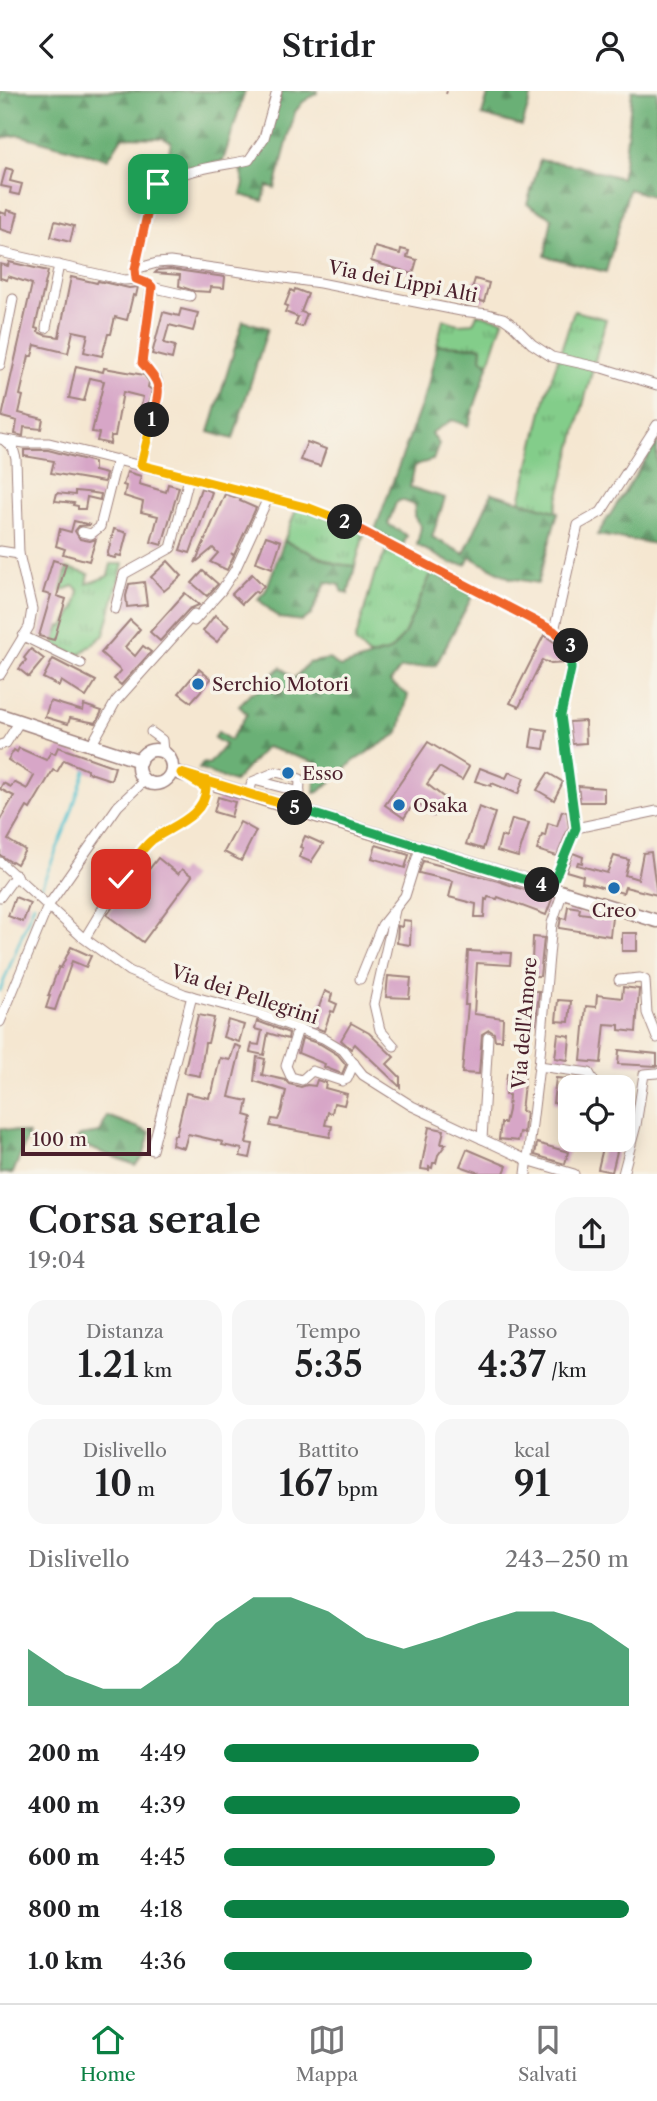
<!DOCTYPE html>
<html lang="it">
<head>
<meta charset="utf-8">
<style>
	body { margin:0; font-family:"Libre Caslon Text",serif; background:#f6f6f6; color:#202124; height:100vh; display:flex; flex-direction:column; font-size:26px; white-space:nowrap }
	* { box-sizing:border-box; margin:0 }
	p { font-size:23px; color:#757577 }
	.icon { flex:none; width:38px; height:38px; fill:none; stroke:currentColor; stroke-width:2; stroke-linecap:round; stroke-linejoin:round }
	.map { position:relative; height:1083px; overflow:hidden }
	.details { display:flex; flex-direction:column; background:#fff; flex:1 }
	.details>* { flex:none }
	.tools { position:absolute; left:558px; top:984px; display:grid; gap:14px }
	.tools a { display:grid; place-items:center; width:77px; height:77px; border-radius:14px; background:#fff; box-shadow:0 4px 18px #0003; font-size:35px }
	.scale { position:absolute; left:21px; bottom:18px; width:130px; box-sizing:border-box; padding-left:7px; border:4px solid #4a1f2b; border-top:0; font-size:19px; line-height:24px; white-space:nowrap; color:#4a1f2b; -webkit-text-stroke:5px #f7f3e8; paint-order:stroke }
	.pin { position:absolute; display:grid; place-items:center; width:60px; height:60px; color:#fff; margin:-30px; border-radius:14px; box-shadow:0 4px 10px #0006 }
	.km { position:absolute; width:35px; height:35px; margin:-18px; border-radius:50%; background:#222; color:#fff; font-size:19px; line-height:35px; text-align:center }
	.round { display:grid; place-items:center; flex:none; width:74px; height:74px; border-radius:21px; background:#f6f6f6 }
	.summary { display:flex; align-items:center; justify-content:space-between; height:119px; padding:0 28px }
	h1 { font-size:38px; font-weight:600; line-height:52px }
	.stats { display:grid; grid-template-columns:repeat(3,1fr); gap:10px; height:119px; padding:7px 28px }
	.stats div { display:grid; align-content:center; border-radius:18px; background:#f6f6f6; text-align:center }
	.stats b { font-size:35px; font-weight:600 }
	.stats small { font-size:19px; font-weight:400 }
	.stats p { font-size:19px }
	.chart { height:196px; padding:14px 28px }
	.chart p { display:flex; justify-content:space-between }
	.chart svg { width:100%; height:126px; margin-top:7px; fill:#0b8043; opacity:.7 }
	ul { padding:0 28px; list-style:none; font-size:23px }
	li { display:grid; grid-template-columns:112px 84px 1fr; align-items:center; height:52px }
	li i { height:18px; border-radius:9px; background:#0b8043 }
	header { display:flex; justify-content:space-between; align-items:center; height:91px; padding:0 28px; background:#fff; font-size:32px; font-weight:600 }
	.tabs { display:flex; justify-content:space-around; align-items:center; height:98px; border-top:2px solid #e0e0e0; background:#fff; font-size:19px; color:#757577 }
	.tabs a { display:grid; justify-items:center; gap:4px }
	.tabs .selected { color:#0b8043 }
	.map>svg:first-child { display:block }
</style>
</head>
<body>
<header><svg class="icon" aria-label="back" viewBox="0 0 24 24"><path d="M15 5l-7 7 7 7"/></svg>Stridr<svg class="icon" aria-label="person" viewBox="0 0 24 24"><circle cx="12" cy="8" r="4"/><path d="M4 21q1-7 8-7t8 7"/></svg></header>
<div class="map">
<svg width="657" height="1083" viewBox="0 0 657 1083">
	<defs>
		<pattern id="grass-tufts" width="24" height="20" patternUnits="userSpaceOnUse" patternTransform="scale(1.75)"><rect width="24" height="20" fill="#83cd8a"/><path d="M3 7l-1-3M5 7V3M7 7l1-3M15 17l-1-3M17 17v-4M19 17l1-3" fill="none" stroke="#6da671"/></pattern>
		<pattern id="forest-firs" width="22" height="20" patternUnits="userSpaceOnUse" patternTransform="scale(1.75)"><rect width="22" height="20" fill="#6ab076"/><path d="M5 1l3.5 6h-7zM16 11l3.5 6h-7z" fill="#598f61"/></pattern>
	</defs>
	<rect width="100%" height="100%" fill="#f7f3e8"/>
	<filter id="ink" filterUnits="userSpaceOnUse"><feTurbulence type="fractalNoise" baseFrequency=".0143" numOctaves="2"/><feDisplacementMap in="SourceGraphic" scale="14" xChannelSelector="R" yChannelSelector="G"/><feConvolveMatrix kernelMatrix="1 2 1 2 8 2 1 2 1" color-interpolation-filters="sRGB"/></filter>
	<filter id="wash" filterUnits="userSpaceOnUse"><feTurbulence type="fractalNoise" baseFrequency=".00686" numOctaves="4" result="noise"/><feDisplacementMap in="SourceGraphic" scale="28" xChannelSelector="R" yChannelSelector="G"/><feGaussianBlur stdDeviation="1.57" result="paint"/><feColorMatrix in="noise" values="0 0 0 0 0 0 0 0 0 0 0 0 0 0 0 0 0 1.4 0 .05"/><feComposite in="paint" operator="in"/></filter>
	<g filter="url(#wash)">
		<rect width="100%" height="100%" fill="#f5e7d1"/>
		<g fill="url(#grass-tufts)" stroke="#66765a" stroke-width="2">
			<path d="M574,220L606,228L555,420L520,410L546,304Z"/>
			<path d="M477,223L503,229L489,272L481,268L482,256L437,254L443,228L458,233L473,232Z"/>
			<path d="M297,416L344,432L364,443L355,475L336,473L284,450Z"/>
			<path d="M388,457L432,481L404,544L390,560L369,565L355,551L374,485Z"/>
			<path d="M111,473H123L104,544L78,565L54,553L60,535H64L75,516L79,500L74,495L61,500L67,477L89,483L87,493L108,485Z"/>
		</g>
		<g fill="url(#forest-firs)" stroke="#5a6850" stroke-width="2">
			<path d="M0,0H245L223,70L183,79L164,86L171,51L163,47L122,46L108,68L19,44L0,47Z"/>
			<path d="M281,0H317V2L303,11L295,21L275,97L267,95L263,110L241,104L244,92L240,78C268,67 274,27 281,0Z"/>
			<path d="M489,0H533L522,35L482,24Z"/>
			<path d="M632,0H657V107L629,98L606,181L545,165L552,127L527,113L540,69L574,74L621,87L624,73Z"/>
			<path d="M243,230L268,237L233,348L209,341Z"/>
			<path d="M437,254L482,256L481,268L489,272L468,335L452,329L431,342L439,353L433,369L415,374L410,396L445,407L432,446L464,463L492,402L558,421L538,492L510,487L470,466L466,474L450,472L417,454L421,436L414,425L415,414L401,409L396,412L388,433L407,445L402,456L375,439L427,298Z"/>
			<path d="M657,351V453L597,444Z"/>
			<path d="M284,450L336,473L355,475L348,503L342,500L340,494L326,491L311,524L302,530L279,527L258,508L266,499Z"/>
			<path d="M432,481L473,504L436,574L400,578L390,591L408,604L399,642L354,670L319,701L314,702L317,672L266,656L234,691L199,678L203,672L209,673L225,654L214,647L218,641L230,649L247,623L239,615L250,602L266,597L280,603L285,597L271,585L281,576L294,588L308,572L329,568L340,576L390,560L404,544Z"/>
			<path d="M107,1025L150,1041L143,1067L135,1074L74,1051L80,1045L100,1042Z"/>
			<path d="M0,1037L29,1043L13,1082H0Z"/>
		</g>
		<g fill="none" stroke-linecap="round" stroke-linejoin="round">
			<g stroke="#57c3d0" stroke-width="2.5">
				<path d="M40,799L68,731L86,677"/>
				<path d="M0,900L34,813"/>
			</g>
		</g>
		<g id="blocks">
			<g fill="#d7a6c7">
				<path d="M6,77L13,79L10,90L22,93L19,104L10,102L11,97L1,95Z"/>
				<path d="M7,119L18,122L13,142L0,138V121L6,123Z"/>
				<path d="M55,130L74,135L70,151L51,146Z"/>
				<path d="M375,156L400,163L401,158L409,160L407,166L417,169L413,183L371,170Z"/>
				<path d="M9,171L48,180L35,237L38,238V241L45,244L59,246L71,186L97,192L98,190L129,197L138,196L136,205L133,204L127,229L115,226L111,243H108L102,265L84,261L88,243L73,240L68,262L35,254L32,265H29L20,304L23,305L19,322L43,328L41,338L24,336L23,345L15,343L17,330L2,326L32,193L8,185L7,189L0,187V173L8,175Z"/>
				<path d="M170,178L225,186L224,197L211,196L210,201L194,200L179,195L180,184L155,182L158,179Z"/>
				<path d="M475,188L489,192L484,211L469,207Z"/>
				<path d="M295,198L308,203L301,221L307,223L302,236L295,234L298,226L285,221L288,215L285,214L291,199L294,201Z"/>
				<path d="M181,218L198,222L193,240L169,234L164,252L175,255L172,268L152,263L163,221L179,225Z"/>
				<path d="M76,275L103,281L104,277L144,284L149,291L148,296L152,299L144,330L138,329L143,306L123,301L115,345H111L110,353L97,350L99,342L92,341L104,290L90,287L84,310L69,307Z"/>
				<path d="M307,351L326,358L320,375L300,369Z"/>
				<path d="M24,359H48L94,371V380L106,383L104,391L51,382L54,370L24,365Z"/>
				<path d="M127,381L141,385L139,393L166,401L168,393L179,396L162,454L151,451L158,425L141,421L143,411L124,405L126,395L123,394Z"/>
				<path d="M201,397L212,401L190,462L180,459Z"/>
				<path d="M75,400L86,401L101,403L100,409L87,406L85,418H78V415L73,414L74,412L55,410L57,402L75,404Z"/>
				<path d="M225,403L241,408L240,410L256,417L234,464L231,462L234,465L227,479L210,471L218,462L213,457L195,472Z"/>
				<path d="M74,430L91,434L79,435L75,440L80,448L90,450L96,448L89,470L63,463L65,458L56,455L60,438L71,441Z"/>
				<path d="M114,438L127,442L121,465L116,464L115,467L107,465Z"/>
				<path d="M266,445L281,450L272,477L256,471Z"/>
				<path d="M53,469L66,473L57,505L66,508L54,549L39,545L51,504L43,502Z"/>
				<path d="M168,470L182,485L164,500L151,486Z"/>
				<path d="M203,480L218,493L207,505L192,492Z"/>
				<path d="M252,483L264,495L257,502L255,500L242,513L232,503Z"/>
				<path d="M144,491L147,514L127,516L126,505L129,493Z"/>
				<path d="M185,502L199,514L189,518L160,550L150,541Z"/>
				<path d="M215,524L229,535L217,551L203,540Z"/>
				<path d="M130,529L140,538L125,556L135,565L143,555L151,561L121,594L114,588L121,580L101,562Z"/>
				<path d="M544,544L564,558V572L551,573L542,569L519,616L510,612Z"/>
				<path d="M31,558L44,568L29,586L19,578L26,569L24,567Z"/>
				<path d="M53,568L96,590L86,606L61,590L59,595L43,587Z"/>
				<path d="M199,578L211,588L191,611L179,602Z"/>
				<path d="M50,610L83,620L84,614L102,620L96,632L70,627L68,633L45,626Z"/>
				<path d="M585,630L586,652L572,653L569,631Z"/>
				<path d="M533,637L547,639L544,658L530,656Z"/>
				<path d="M428,651L469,676L462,689L439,676L427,693L447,709L434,725L415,710L404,727L385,714Z"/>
				<path d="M58,656L115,676L111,689L87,681V679L64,669L57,681L53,679L30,718L27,716L8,749L25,759L17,773L12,770L11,771L0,764V729L14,705L0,698L3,692L11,696L14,691L27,698L34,685L8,669L14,659L17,661L19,657L46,669L51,661L55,663Z"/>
				<path d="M480,677L506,687L509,681L524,687L518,703L492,692L491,695L475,690Z"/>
				<path d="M548,682L563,691L554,709L537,699Z"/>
				<path d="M578,695L604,697V711H580Z"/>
				<path d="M218,706L235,711L231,726L214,721Z"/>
				<path d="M479,716L495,722L483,758L466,753Z"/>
				<path d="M562,720L567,721L569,736L557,765L537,759L542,744L545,745L548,732L557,735Z"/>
				<path d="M512,728L529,732L518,766L497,760L501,745L506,747Z"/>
				<path d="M240,731L256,740L241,770L224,761Z"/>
				<path d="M305,745L323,753L311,771L299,766L303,757L300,756Z"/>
				<path d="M376,754L409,764L405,777L372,767Z"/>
				<path d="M651,761L657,804L625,796L623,802L594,794L582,791L583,785L566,780L573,762L583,766L582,772L578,771L577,774L607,782L614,765L629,769L625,784L638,788L643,762Z"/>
				<path d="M158,767L178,783L182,778L192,785L143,851L107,824L125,799L130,803Z"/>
				<path d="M423,770L498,790L552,808L546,824L498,806L497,808L488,806L487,809L485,808L484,826H475L476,813L449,806L453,790L419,782Z"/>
				<path d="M15,806L30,812L23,831L8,825Z"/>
				<path d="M568,815L580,817L579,822L612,826L610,845L559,837L561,827L566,828Z"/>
				<path d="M403,829L411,830L410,854L397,852L398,835L402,836Z"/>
				<rect x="622" y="842" width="15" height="18"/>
				<path d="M533,846L544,847L540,885H529V870H532Z"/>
				<path d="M71,856L91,865L86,876L72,870L55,919L46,917L50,905H48L59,876L61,877Z"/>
				<path d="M468,860L511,862L510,874L477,872L474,923L503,927L502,949H495L494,942L489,939L482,943L479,983L462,982L468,914H465Z"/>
				<path d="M388,885L411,887L409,907L386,906Z"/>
				<path d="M623,896L639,898L636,941L619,939V934L605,933L601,972L581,970L586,915L596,916L597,904L622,907Z"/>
				<path d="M325,900L332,903L330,910L337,913L334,921L331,920L324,940L309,934L311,927L314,929Z"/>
				<path d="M533,900H539L536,932L528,931L529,905L533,906Z"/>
				<path d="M558,909L571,910L569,931L556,930Z"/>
				<path d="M198,924L214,927L208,952H205L200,985L184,982Z"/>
				<path d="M228,929L244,934L239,951L223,946Z"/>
				<path d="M257,930L289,942L288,948L268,942L264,964L250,961L252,953L259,954L262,940L255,938Z"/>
				<path d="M351,932L369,942L394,966L387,973L400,986V996L355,953L351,958L341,949Z"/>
				<path d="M558,943L570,945L568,969L555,967Z"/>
				<path d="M302,947L320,953L338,964L346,974L342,983L324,976L325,973L298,962Z"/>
				<path d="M235,954L241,956L229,1006L248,1010L245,1024L252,1026L246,1052L253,1053L250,1067L240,1065L242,1058L222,1054L223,1051L188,1043L184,1057L172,1054L174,1044H176L186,1002L209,1007L210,1002H212L220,967L230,969Z"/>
				<path d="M619,959L657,963V975L618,973Z"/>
				<path d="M257,966L265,968L262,984L285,989L289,993L301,996L307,994L315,995L317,989L326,992L325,997L347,1003L344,1014L334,1012L332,1022L328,1021L325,1034L332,1035L330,1046L270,1035L272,1028L278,1029L281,1022L286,1000L254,990Z"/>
				<path d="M507,983L525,984L521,1020L526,1021L525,1030L524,1042L520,1041L518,1050L499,1048L501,1032H505L508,1019L509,1004H505Z"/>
				<path d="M556,987L579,989L578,996H570V1014L553,1012Z"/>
				<path d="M429,1036L444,1039L441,1053H446L438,1064L436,1072H433L432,1077L429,1076V1079L421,1078Z"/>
				<path d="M605,1048H620L612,1081L598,1078Z"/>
				<path d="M537,1052L568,1061L565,1073L535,1064Z"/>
				<path d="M467,1058L507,1075L504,1082H480L460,1075Z"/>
			</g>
		</g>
	</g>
	<g filter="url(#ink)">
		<use href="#blocks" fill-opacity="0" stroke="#a0837e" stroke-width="2"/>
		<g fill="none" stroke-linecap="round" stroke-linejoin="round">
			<defs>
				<g id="minor">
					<path d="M0,161L124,189C133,188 146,188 151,196L142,272L157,289L159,299L140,374"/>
					<path d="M135,178L152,102C167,79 223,75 249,69L264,47L277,0"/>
					<path d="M136,188L135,178L157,172L170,171L320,192L461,220L488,223L503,227L513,234L532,253L552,266L602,277L657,294"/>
					<path d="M151,196L190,205"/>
					<path d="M46,237L59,174"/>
					<path d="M0,274L13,208"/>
					<path d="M0,348L24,352H49L309,417L345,431L554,540"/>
					<path d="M82,441L91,443L100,436L117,368"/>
					<path d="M0,460L19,463"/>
					<path d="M115,518L124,483L171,457L189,387"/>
					<path d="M194,530L221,500L235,479L268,407"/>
					<path d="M23,545L81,573"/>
					<path d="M0,584L29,536L32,518L19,463L16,368L13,357L5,350"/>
					<path d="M151,641L162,649L163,661"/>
					<path d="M92,653L116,610L194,523"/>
					<path d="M0,654L6,652L20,630"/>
					<path d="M294,686L300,688L299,718"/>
					<path d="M258,690L300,701"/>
					<path d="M249,702L252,691L276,681L284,683"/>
					<path d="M576,737L657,720"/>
					<path d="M0,771L81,845L129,880L184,903L261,924L323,947L343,959L363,984L412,1015L527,1069L574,1083"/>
					<path d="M551,797L576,737L561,624L571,578V555L554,540L578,434L601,421L657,334"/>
					<path d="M0,806L16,784"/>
					<path d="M85,847C105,815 123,779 149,752C166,734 206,728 206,697L195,689"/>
					<path d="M360,888L382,834L405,805L420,757"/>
					<path d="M619,889L640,887L645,889L647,922L657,947"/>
					<path d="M0,931L48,815L118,715L145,689"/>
					<path d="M298,938L286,975L291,986L302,989L312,980L342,990L347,988L354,972"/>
					<path d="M394,955L380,939L374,913L395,819"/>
					<path d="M539,975L589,982L597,996"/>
					<path d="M482,1048L488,946"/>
					<path d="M152,1059L192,905"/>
					<path d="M526,1083L539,975L552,832L563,800"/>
					<path d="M623,1083L636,1034L644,983L657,982"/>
				</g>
				<g id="major">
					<path d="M0,624L140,670"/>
					<circle cx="155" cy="676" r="17"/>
					<path d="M172,680L657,830"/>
				</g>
			</defs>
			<use href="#minor" stroke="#a0837e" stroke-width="11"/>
			<use href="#major" stroke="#a0837e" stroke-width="15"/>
			<path stroke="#a0837e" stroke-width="2" stroke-dasharray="5 5" stroke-linecap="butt" d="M446,3L447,0"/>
			<use href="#minor" stroke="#fff" stroke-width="9"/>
			<use href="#major" stroke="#fff" stroke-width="12"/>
		</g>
	</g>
	<g fill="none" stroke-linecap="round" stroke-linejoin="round" filter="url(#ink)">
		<defs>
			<path id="split-1" d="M152,329C159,299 165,296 142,272L152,196L149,193L136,188L135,178L152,102L158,93"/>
			<path id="split-2" d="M152,329L141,374L309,417L345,431"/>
			<path id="split-3" d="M345,431L554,540L571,555"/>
			<path id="split-4" d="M542,794L551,797L576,737L561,624L571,578V555"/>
			<path id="split-5" d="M295,717L542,794"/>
			<path id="split-6" d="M121,788C130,776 140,759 152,749C171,735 205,726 206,697L181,682L295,717"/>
		</defs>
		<use href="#split-1" stroke="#fff" stroke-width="14"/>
		<use href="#split-2" stroke="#fff" stroke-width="14"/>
		<use href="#split-3" stroke="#fff" stroke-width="14"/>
		<use href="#split-4" stroke="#fff" stroke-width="14"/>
		<use href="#split-5" stroke="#fff" stroke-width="14"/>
		<use href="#split-6" stroke="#fff" stroke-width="14"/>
		<use href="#split-1" stroke="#f0652b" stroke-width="9"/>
		<use href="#split-2" stroke="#f5b400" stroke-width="9"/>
		<use href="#split-3" stroke="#f0652b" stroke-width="9"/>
		<use href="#split-4" stroke="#22a559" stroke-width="9"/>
		<use href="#split-5" stroke="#22a559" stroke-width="9"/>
		<use href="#split-6" stroke="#f5b400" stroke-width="9"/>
	</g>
	<g fill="#1f6fb2" stroke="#f7f3e8" stroke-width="2.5">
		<circle cx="198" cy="593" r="7"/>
		<circle cx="288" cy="682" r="7"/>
		<circle cx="399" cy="714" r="7"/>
		<circle cx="614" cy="797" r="7"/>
	</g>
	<g text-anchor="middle" stroke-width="7" stroke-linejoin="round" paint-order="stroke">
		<g font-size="19" fill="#4a1f2b" stroke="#f7f3e8">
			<text transform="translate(403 190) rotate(11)" y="7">Via dei Lippi Alti</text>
			<text transform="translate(245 903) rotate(18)" y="7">Via dei Pellegrini</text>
			<text transform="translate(524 932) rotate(-85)" y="7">Via dell'Amore</text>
		</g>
		<g font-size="19" fill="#4a1f2b" stroke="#f7f3e8" text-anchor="start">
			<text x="212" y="600">Serchio Motori</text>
			<text x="302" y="689">Esso</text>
			<text x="413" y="721">Osaka</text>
			<text x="614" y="826" text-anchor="middle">Creo</text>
		</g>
	</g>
</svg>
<div class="tools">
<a><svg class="icon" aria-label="locate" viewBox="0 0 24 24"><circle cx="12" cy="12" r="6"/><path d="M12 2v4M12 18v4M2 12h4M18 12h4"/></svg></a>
</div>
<div class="scale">100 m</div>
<div class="pin" style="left:158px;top:93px;background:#1e9e55"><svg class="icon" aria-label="arrive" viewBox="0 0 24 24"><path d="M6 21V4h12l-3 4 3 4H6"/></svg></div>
<div class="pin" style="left:121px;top:788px;background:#d93025"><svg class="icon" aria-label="check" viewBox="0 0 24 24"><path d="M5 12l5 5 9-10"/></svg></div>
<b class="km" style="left:152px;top:329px">1</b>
<b class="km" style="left:345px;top:431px">2</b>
<b class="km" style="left:571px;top:555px">3</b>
<b class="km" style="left:542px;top:794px">4</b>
<b class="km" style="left:295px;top:717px">5</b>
</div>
<section class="details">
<div class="summary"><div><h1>Corsa serale</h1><p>19:04</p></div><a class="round"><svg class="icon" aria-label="share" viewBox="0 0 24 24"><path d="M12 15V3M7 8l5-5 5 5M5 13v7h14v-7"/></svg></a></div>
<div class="stats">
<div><p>Distanza</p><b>1.21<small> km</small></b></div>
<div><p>Tempo</p><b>5:35</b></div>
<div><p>Passo</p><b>4:37<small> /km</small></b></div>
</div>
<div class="stats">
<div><p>Dislivello</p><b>10<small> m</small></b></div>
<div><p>Battito</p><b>167<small> bpm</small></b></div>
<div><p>kcal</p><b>91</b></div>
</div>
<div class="chart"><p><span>Dislivello</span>243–250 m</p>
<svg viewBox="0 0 160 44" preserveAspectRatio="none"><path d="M0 44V24L10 33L20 38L30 38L40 29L50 15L60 6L70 6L80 11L90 20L100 24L110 20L120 15L130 11L140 11L150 15L160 24V44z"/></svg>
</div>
<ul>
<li><b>200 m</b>4:49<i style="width:63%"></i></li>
<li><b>400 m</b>4:39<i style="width:73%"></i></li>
<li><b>600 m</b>4:45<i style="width:67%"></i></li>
<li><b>800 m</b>4:18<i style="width:100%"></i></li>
<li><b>1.0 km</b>4:36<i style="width:76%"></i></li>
</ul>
</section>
<nav class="tabs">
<a class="selected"><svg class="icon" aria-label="home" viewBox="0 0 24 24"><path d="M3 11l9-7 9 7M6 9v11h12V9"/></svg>Home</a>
<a><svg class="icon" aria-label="map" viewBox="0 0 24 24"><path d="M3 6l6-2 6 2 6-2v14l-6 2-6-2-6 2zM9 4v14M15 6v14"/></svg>Mappa</a>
<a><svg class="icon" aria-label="saved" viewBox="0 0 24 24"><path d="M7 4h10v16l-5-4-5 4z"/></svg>Salvati</a>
</nav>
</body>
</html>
